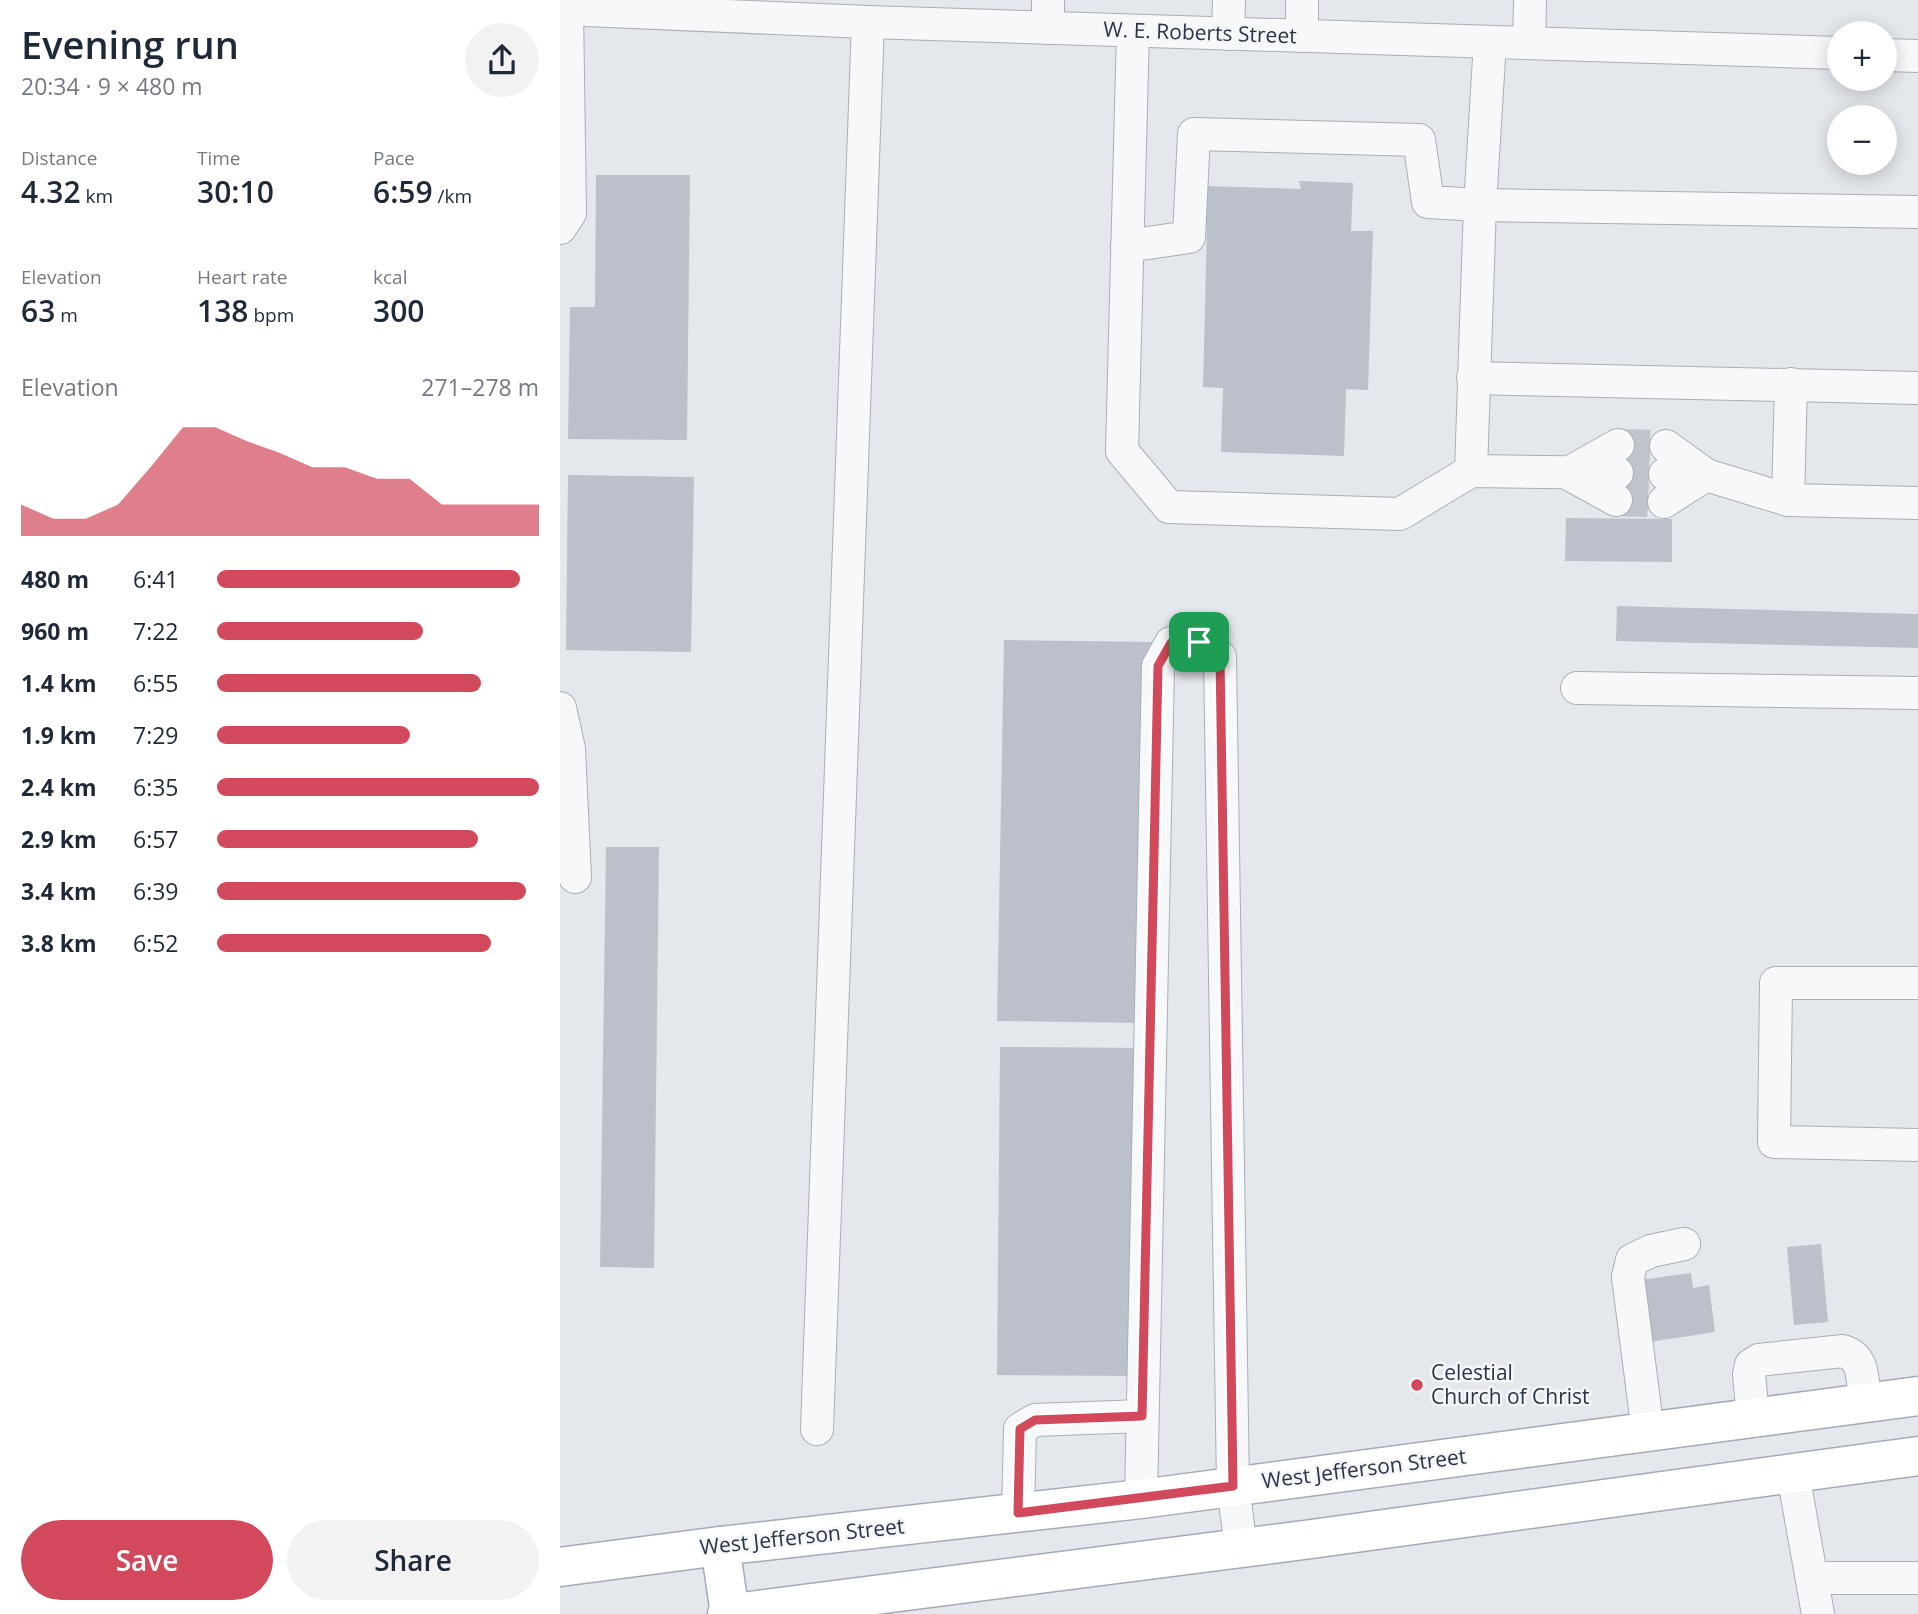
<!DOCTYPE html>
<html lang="en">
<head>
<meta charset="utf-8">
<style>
	body { margin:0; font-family:"Open Sans",sans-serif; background:#f2f2f3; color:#1f2937; height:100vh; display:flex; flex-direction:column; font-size:26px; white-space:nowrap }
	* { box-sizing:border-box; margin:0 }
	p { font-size:23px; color:#747a83 }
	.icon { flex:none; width:38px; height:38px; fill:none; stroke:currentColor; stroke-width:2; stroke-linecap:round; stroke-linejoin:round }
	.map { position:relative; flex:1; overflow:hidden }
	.drawer { display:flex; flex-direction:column; background:#fff; width:560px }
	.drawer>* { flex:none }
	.buttons { position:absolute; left:1267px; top:21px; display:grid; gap:14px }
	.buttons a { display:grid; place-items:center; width:70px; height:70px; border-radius:50%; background:#fff; box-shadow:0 4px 18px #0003; font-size:35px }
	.pin { position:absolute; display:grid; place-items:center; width:60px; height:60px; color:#fff; margin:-30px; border-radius:14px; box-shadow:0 4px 10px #0006 }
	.round { display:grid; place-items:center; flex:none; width:74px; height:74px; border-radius:37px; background:#f2f2f3 }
	.summary { display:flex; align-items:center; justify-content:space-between; height:119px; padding:0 21px }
	h1 { font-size:38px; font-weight:600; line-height:52px }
	.figures { display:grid; grid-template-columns:repeat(3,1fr); gap:10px; height:119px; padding:7px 21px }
	.figures div { display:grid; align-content:center }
	.figures b { font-size:30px; font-weight:600 }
	.figures small { font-size:19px; font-weight:400 }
	.figures p { font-size:19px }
	.chart { height:196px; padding:14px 21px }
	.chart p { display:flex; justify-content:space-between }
	.chart svg { width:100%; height:126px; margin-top:7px; fill:#d1495b; opacity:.7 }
	.button { display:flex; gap:14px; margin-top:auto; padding:14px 21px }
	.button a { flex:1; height:80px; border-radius:42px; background:#d1495b; color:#fff; font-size:28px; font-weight:600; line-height:80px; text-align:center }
	.button a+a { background:#f2f2f3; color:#1f2937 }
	ul { padding:0 21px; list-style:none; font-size:23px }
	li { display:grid; grid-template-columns:112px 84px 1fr; align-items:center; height:52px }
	li i { height:18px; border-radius:9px; background:#d1495b }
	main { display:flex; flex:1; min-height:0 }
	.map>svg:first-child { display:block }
</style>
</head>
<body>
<main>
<section class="drawer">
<div class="summary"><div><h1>Evening run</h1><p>20:34 · 9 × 480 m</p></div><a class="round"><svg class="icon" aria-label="share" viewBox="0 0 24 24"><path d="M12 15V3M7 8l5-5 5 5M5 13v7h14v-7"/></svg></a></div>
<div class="figures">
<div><p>Distance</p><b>4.32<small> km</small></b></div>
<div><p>Time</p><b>30:10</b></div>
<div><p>Pace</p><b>6:59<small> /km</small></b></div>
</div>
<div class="figures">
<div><p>Elevation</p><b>63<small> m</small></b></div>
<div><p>Heart rate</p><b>138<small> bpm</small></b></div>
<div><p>kcal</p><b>300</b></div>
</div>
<div class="chart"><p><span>Elevation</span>271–278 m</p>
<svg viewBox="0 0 160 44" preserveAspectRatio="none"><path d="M0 44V33L10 38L20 38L30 33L40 20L50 6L60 6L70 11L80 15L90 20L100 20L110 24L120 24L130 33L140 33L150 33L160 33V44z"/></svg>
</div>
<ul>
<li><b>480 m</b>6:41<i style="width:94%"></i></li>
<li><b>960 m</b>7:22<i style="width:64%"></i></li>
<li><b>1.4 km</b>6:55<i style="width:82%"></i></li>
<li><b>1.9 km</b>7:29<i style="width:60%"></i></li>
<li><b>2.4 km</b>6:35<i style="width:100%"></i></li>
<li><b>2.9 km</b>6:57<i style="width:81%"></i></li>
<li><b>3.4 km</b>6:39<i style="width:96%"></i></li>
<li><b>3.8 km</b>6:52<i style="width:85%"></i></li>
</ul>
<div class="button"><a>Save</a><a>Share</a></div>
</section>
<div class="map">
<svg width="1358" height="1614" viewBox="0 0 1358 1614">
	<rect width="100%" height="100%" fill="#e4e7ec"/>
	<g fill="#bbc0ca">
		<path d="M36,175H130L127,440L8,439L10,307H35Z"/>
		<path d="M739,181L793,183L791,231H813L808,390L786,389L784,456L661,452L663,388L643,387L647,225H642L643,186L741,189Z"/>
		<path d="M8,475L134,477L131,652L6,650Z"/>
		<path d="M1006,518L1112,519V562L1005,561Z"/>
		<path d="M1057,606L1358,614V648L1056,641Z"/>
		<path d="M444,640L592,642L585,1023L437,1021Z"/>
		<path d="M46,847H99L94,1268L40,1267Z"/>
		<path d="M440,1047L585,1048L582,1376L437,1375Z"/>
		<path d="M1261,1244L1268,1322L1234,1325L1227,1247Z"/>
		<path d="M1131,1273L1133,1288L1149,1285L1155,1332L1083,1343L1073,1281Z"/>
	</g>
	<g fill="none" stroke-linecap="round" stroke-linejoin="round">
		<g stroke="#bfc3cb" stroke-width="32" stroke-dasharray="32 16" stroke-linecap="butt">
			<path d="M1058,445L1106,446"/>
			<path d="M1057,473L1105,474"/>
			<path d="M1056,500L1104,502"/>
		</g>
		<defs>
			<g id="minor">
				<path d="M0,9L308,22L1279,53"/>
				<path d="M488,28V0"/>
				<path d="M573,31L562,451L609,507L840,514L911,471L1057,473"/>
				<path d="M668,34L669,0"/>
				<path d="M742,36V0"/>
				<path d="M969,43L970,0"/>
				<path d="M1325,55L1358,56"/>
				<path d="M0,228L10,213L7,9"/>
				<path d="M567,246L629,237L634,134L859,140L868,202L920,205L1358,212"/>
				<path d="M913,378L1358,388"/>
				<path d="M1106,446L1146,475"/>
				<path d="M911,471L920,205L930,42"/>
				<path d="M1012,471L1058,445"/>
				<path d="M1009,474L1056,500"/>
				<path d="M1105,474L1146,475L1228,500L1358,503"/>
				<path d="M1228,500L1231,384"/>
				<path d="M1104,502L1146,475"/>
				<path d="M1017,688L1358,693"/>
				<path d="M0,708L9,749L15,877"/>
				<path d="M1358,983H1216L1214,1142L1358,1145"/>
				<path d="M1193,1418L1189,1374L1191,1365L1199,1360L1283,1351C1306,1358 1302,1382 1305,1403"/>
				<path d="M257,1429L308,22"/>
				<path d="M1088,1432L1068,1277L1072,1260L1091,1251L1124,1244"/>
				<path d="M1233,1474L1258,1614"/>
				<path d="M581,1499L598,666L611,643L639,642L660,657L673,1486L681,1548"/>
				<path d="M458,1513L460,1429L475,1420L582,1416"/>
				<path d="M1252,1578H1358"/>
			</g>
			<g id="major">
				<path d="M160,1546L170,1614"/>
				<path d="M0,1567L160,1546L581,1499L1358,1396"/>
				<path d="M167,1614L744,1540L1358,1456"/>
			</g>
		</defs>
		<use href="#minor" stroke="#a9aeb7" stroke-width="34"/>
		<use href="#major" stroke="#a3abb8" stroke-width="41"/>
		<use href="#minor" stroke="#f7f8fa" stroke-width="32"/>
		<use href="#major" stroke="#fff" stroke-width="38"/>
	</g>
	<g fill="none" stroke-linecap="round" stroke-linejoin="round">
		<defs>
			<path id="route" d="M639,642L660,657L673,1486L458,1513L460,1429L475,1420L582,1416L598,666L611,643Z"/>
		</defs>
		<use href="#route" stroke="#fff" stroke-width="14"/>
		<use href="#route" stroke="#d1495b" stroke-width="9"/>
	</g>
	<circle fill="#d1495b" stroke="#f4f6f9" stroke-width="2.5" cx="857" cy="1385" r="7"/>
	<g text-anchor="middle" stroke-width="5" stroke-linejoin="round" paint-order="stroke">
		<g font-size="21" fill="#2b3445" stroke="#f4f6f9">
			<text transform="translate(640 33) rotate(2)" y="7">W. E. Roberts Street</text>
			<text transform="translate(804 1469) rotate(-7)" y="7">West Jefferson Street</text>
			<text transform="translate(242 1537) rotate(-6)" y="7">West Jefferson Street</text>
		</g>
		<g font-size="21" fill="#2b3445" stroke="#f4f6f9" text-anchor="start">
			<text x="871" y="1380">Celestial<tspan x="871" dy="24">Church of Christ</tspan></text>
		</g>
	</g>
</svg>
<div class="buttons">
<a>+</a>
<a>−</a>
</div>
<div class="pin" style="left:639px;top:642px;background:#1e9e55"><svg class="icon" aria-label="arrive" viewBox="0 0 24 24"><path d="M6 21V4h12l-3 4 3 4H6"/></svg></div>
</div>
</main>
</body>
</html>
